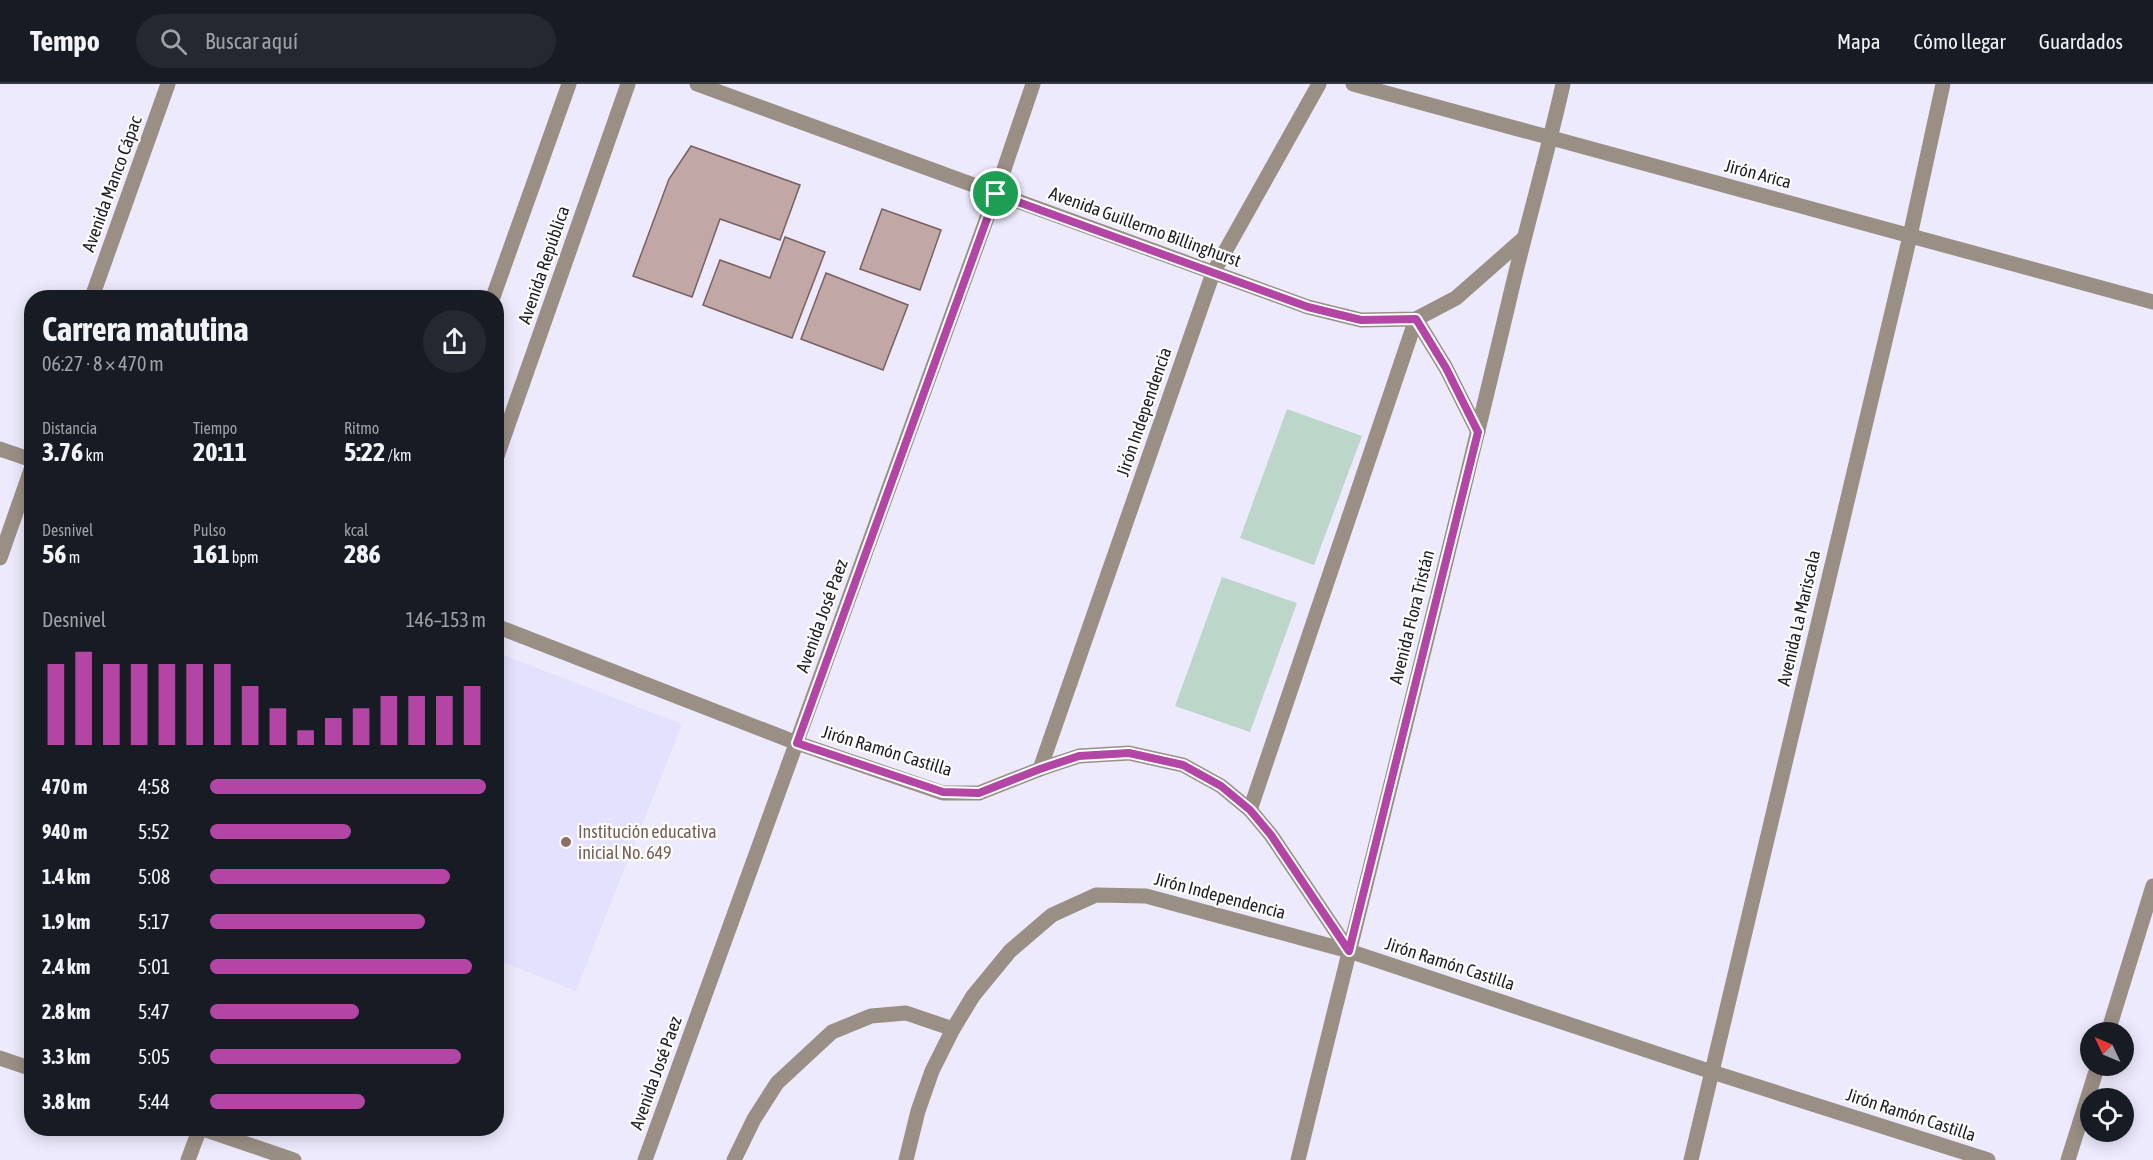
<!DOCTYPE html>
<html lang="es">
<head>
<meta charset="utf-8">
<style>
	body { margin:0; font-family:"Asap Condensed",sans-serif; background:#242831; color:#f1f3f6; height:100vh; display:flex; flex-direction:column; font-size:22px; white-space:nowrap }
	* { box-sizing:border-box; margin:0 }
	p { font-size:20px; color:#9ea1a6 }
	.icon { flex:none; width:33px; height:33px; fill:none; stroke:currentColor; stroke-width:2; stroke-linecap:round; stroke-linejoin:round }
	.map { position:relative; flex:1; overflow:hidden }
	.panel { position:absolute; left:24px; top:206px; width:480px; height:846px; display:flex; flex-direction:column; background:#171b24; border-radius:24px; box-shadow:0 3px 15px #0003 }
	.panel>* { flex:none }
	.needle { width:39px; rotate:314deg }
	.fabs { position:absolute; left:2080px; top:938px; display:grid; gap:12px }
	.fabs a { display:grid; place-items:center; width:54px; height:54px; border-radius:50%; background:#171b24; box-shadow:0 3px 15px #0003; font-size:30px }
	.pin { position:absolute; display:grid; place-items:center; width:51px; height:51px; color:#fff; margin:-26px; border:3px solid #fff; border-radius:50%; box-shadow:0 2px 6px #0007 }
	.round { display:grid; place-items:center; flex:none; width:63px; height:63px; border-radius:32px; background:#242831 }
	.headline { display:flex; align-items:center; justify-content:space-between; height:102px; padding:0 18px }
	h1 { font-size:33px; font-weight:700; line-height:45px }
	.stats { display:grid; grid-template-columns:repeat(3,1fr); gap:9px; height:102px; padding:6px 18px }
	.stats div { display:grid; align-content:center }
	.stats b { font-size:26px; font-weight:700 }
	.stats small { font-size:16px; font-weight:400 }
	.stats p { font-size:16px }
	.chart { height:168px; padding:12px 18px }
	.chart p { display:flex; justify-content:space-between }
	.chart svg { width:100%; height:108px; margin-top:6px; stroke:#b346a4; stroke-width:6 }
	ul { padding:0 18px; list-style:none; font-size:20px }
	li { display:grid; grid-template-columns:96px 72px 1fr; align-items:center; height:45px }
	li i { height:15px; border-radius:8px; background:#b346a4 }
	header { display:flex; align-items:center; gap:36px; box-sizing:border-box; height:84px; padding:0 30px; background:#171b24; border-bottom:2px solid #363941 }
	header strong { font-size:28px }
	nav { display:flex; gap:33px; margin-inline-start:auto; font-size:21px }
	.search { width:420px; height:54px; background:#242831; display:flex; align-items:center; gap:15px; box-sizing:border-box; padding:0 21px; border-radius:33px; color:#9ea1a6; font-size:22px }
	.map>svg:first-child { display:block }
</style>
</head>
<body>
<header>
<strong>Tempo</strong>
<div class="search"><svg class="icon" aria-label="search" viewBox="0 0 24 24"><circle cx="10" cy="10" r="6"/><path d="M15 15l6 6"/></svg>Buscar aquí</div>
<nav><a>Mapa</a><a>Cómo llegar</a><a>Guardados</a></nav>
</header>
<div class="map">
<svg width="2153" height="1076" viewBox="0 0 2153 1076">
	<rect width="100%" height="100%" fill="#eceafc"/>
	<path fill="#e4e1fe" d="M496,568L682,640L576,907L497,876Z"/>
	<g fill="#bcd6ca">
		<path d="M1287,325L1362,352L1314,481L1240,454Z"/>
		<path d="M1222,493L1297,519L1250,648L1175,622Z"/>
	</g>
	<g fill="#c1a8a6" stroke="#786160" stroke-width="1.5">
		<path d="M691,62L800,101L780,156L720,135L692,213L633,192L669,95Z"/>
		<path d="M882,125L941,146L920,206L860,185Z"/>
		<path d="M785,153L825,168L792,254L703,221L720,176L770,194Z"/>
		<path d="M826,189L908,221L883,286L801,255Z"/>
	</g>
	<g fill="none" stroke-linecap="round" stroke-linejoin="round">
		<g stroke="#9a8f85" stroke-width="15">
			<path d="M697,0L1308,223L1361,236L1416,235L1456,214L1523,155"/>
			<path d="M1353,0L2153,218"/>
			<path d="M92,213L168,0"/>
			<path d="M493,213L569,0"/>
			<path d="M1416,235L1446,284L1478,348"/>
			<path d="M0,365L32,376"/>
			<path d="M496,375L628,0"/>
			<path d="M0,474L32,383"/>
			<path d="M496,542L797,659L943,709H979L1040,685L1079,672L1129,669L1183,681L1221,702L1250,726L1271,751L1349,867L1712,988L1988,1076"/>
			<path d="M1040,685L1213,189L1319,0"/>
			<path d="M1250,726L1416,235"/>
			<path d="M2108,948L2153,802"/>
			<path d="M0,974L32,985"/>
			<path d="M200,1044L294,1076"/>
			<path d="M188,1076L200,1044"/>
			<path d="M645,1076L996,109L1033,0"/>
			<path d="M734,1076L754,1035L777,999L832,948L871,932L906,929L953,945"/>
			<path d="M906,1076L918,1027L932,987L953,945L973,912L1010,867L1052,831L1096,811L1146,812L1349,867"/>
			<path d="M1298,1076C1369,784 1444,493 1513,200C1529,133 1548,67 1563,0"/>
			<path d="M1691,1076L1910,152L1943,0"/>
			<path d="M2068,1076L2098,981"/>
		</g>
	</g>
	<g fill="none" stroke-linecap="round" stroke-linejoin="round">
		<defs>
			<path id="route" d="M996,110L1308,223L1361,236L1416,235L1446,284L1478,348L1349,867L1271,751L1250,726L1221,702L1183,681L1129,669L1079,672L1040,685L979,709L943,708L797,659Z"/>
		</defs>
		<use href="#route" stroke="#fff" stroke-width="12"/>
		<use href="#route" stroke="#b346a4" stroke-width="8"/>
	</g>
	<circle fill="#8d6e63" stroke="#fff" stroke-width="2" cx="566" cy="758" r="6"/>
	<g text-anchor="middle" stroke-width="4.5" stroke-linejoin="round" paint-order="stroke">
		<g font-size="18" fill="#1f1e26" stroke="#fff">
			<text transform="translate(1758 90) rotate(15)" y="6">Jirón Arica</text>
			<text transform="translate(112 100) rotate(-70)" y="6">Avenida Manco Cápac</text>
			<text transform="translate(1145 143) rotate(20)" y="6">Avenida Guillermo Billinghurst</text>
			<text transform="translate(544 181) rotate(-71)" y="6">Avenida República</text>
			<text transform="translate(1144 328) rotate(-71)" y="6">Jirón Independencia</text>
			<text transform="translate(822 532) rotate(-70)" y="6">Avenida José Paez</text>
			<text transform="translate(1412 533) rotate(-76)" y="6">Avenida Flora Tristán</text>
			<text transform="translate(1799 534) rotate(-77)" y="6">Avenida La Mariscala</text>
			<text transform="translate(887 667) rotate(17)" y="6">Jirón Ramón Castilla</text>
			<text transform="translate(1220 812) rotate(15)" y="6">Jirón Independencia</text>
			<text transform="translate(1450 880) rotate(18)" y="6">Jirón Ramón Castilla</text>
			<text transform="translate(656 989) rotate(-70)" y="6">Avenida José Paez</text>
			<text transform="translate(1911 1031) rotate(18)" y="6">Jirón Ramón Castilla</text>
		</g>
		<g font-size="18" fill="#785e54" stroke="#fff" text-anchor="start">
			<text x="578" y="754">Institución educativa<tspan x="578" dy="21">inicial No. 649</tspan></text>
		</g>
	</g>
</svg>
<div class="fabs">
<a><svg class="needle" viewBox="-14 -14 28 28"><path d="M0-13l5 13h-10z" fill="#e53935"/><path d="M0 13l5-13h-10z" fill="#9ea1a6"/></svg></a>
<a><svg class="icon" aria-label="locate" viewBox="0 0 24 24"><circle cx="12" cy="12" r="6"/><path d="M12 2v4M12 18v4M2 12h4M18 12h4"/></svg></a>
</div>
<div class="pin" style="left:996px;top:110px;background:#1e9e55"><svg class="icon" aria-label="arrive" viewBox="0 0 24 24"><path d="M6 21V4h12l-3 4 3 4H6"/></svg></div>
<section class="panel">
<div class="headline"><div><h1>Carrera matutina</h1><p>06:27 · 8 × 470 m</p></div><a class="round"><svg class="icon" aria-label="share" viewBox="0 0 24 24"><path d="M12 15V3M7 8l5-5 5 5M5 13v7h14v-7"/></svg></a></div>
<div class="stats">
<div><p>Distancia</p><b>3.76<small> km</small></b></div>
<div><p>Tiempo</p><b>20:11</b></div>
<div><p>Ritmo</p><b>5:22<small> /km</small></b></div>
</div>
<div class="stats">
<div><p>Desnivel</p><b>56<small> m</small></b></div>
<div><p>Pulso</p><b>161<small> bpm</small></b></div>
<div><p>kcal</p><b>286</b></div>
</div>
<div class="chart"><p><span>Desnivel</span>146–153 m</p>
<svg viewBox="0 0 160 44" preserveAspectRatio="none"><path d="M5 44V11M15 44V6M25 44V11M35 44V11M45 44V11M55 44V11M65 44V11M75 44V20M85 44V29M95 44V38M105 44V33M115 44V29M125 44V24M135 44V24M145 44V24M155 44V20"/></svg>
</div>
<ul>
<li><b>470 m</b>4:58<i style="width:100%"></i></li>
<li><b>940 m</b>5:52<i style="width:51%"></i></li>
<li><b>1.4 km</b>5:08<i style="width:87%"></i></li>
<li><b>1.9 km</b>5:17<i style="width:78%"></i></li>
<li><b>2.4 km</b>5:01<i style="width:95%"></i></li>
<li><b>2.8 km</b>5:47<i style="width:54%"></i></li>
<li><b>3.3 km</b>5:05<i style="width:91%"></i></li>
<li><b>3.8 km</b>5:44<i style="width:56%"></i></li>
</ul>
</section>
</div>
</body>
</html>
